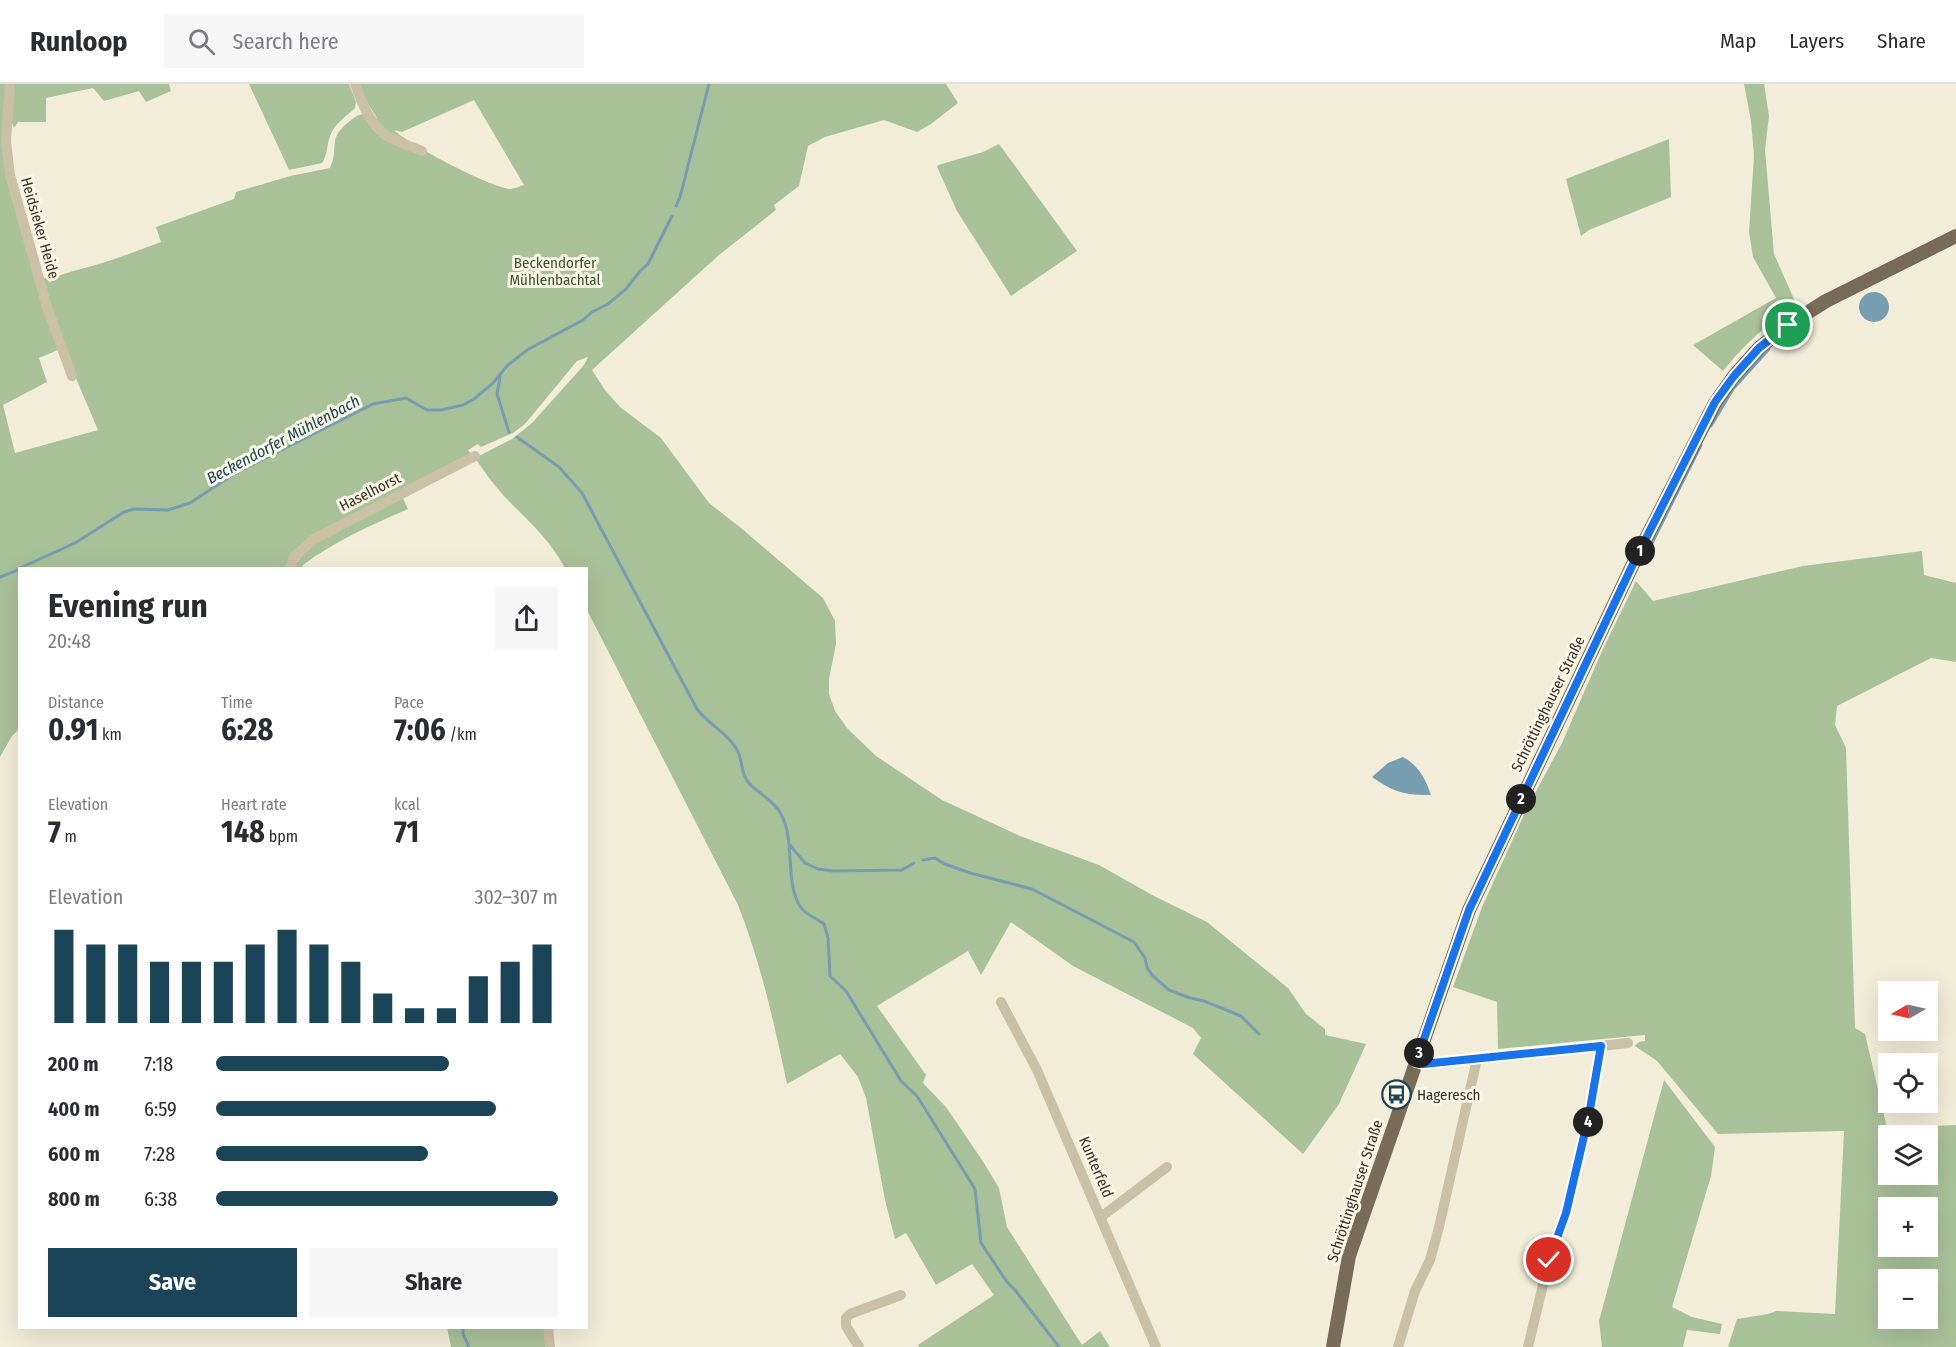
<!DOCTYPE html>
<html lang="en">
<head>
<meta charset="utf-8">
<style>
	body { margin:0; font-family:"Fira Sans Condensed",sans-serif; background:#f7f7f7; color:#2b2b33; height:100vh; display:flex; flex-direction:column; font-size:22px; white-space:nowrap }
	* { box-sizing:border-box; margin:0 }
	p { font-size:20px; color:#7c7c81 }
	.icon { flex:none; width:33px; height:33px; fill:none; stroke:currentColor; stroke-width:2; stroke-linecap:round; stroke-linejoin:round }
	.map { position:relative; flex:1; overflow:hidden }
	.details { position:absolute; left:18px; top:483px; width:570px; height:762px; display:flex; flex-direction:column; background:#fff; border-radius:0px; box-shadow:0 6px 24px #0002 }
	.details>* { flex:none }
	.needle { width:39px; rotate:261deg }
	.buttons { position:absolute; left:1878px; top:897px; display:grid; gap:12px }
	.buttons a { display:grid; place-items:center; width:60px; height:60px; border-radius:0px; background:#fff; box-shadow:0 6px 24px #0002; font-size:30px }
	.pin { position:absolute; display:grid; place-items:center; width:51px; height:51px; color:#fff; margin:-26px; border:3px solid #fff; border-radius:50%; box-shadow:0 2px 6px #0007 }
	.km { position:absolute; width:30px; height:30px; margin:-15px; border-radius:50%; background:#222; color:#fff; font-size:16px; line-height:30px; text-align:center }
	.round { display:grid; place-items:center; flex:none; width:63px; height:63px; border-radius:0px; background:#f7f7f7 }
	.head { display:flex; align-items:center; justify-content:space-between; height:102px; padding:0 30px }
	h1 { font-size:33px; font-weight:700; line-height:45px }
	.metrics { display:grid; grid-template-columns:repeat(3,1fr); gap:9px; height:102px; padding:6px 30px }
	.metrics div { display:grid; align-content:center }
	.metrics b { font-size:30px; font-weight:700 }
	.metrics small { font-size:16px; font-weight:400 }
	.metrics p { font-size:16px }
	.chart { height:168px; padding:12px 30px }
	.chart p { display:flex; justify-content:space-between }
	.chart svg { width:100%; height:108px; margin-top:6px; stroke:#1b4458; stroke-width:6 }
	.button { display:flex; gap:12px; margin-top:auto; padding:12px 30px }
	.button a { flex:1; height:69px; border-radius:0px; background:#1b4458; color:#fff; font-size:24px; font-weight:700; line-height:69px; text-align:center }
	.button a+a { background:#f7f7f7; color:#2b2b33 }
	ul { padding:0 30px; list-style:none; font-size:20px }
	li { display:grid; grid-template-columns:96px 72px 1fr; align-items:center; height:45px }
	li i { height:15px; border-radius:8px; background:#1b4458 }
	header { display:flex; align-items:center; gap:36px; box-sizing:border-box; height:84px; padding:0 30px; background:#fff; border-bottom:2px solid #e1e1e2 }
	header strong { font-size:28px }
	nav { display:flex; gap:33px; margin-inline-start:auto; font-size:21px }
	.search { width:420px; height:54px; background:#f7f7f7; display:flex; align-items:center; gap:15px; box-sizing:border-box; padding:0 21px; border-radius:0px; color:#7c7c81; font-size:22px }
	.map>svg:first-child { display:block }
</style>
</head>
<body>
<header>
<strong>Runloop</strong>
<div class="search"><svg class="icon" aria-label="search" viewBox="0 0 24 24"><circle cx="10" cy="10" r="6"/><path d="M15 15l6 6"/></svg>Search here</div>
<nav><a>Map</a><a>Layers</a><a>Share</a></nav>
</header>
<div class="map">
<svg width="1956" height="1263" viewBox="0 0 1956 1263">
	<rect width="100%" height="100%" fill="#f2edd9"/>
	<g fill="#a9c199" fill-rule="evenodd">
		<path d="M0,0H7L4,58L58,266L39,274L47,298L3,321L15,369L98,346L72,285L41,194C55,195 64,189 77,186C106,179 134,168 161,158L156,143L234,115L236,108L290,92L330,84C340,62 326,55 350,37C355,33 357,31 363,30L370,38L377,34L356,0H946L958,19L931,40L917,48L884,36L825,53L808,62L799,102L774,121L776,126L719,171L592,286L605,306L620,323L661,354L709,419L741,444L823,514L835,537L836,560L829,595V610L835,627L847,644L876,672L942,716L1020,752L1099,781L1154,812L1207,838L1288,904L1306,930L1325,945V951L1366,960L1339,1020L1303,1070L1193,970L1201,954L1193,944L1073,882L1011,838L981,891L968,867L877,922L926,991L923,999L946,1023L984,1079L999,1104L1007,1143L1082,1261L1100,1247L1110,1263H919L918,1261L994,1211L972,1180L936,1201L906,1149L895,1155L885,1116L866,1014L858,993L840,970L787,1000C774,939 761,879 738,821L587,526L586,484H565C548,453 527,436 504,412C493,400 484,387 475,374L512,355L532,339L584,281L588,273L577,277L525,340L513,349L481,363L478,360L468,366L471,370L324,445L293,467L286,484H20L19,645L12,652L0,673ZM474,16L524,101C520,102 514,105 510,105C490,103 409,61 394,46L402,48Z"/>
		<path d="M13,0H169L171,7L146,18L139,7L104,17L93,4L46,14V38H18L14,44L11,36Z"/>
		<path d="M249,0H349L356,18L355,24C347,32 335,39 331,50C326,60 329,68 322,79L289,86Z"/>
		<path d="M1744,0H1764L1769,32L1765,66L1774,170L1797,222C1768,238 1744,261 1723,287L1693,261L1776,214L1753,173L1749,148L1754,72L1751,37Z"/>
		<path d="M1669,55L1671,113L1589,146L1581,152L1566,95Z"/>
		<path d="M999,60L1077,167L1011,212L957,127L937,83L938,81L983,68Z"/>
		<path d="M402,412L408,425C371,441 335,457 303,481L302,484H293L310,461Z"/>
		<path d="M1922,467L1924,491L1956,499V578L1931,574L1837,622L1835,641L1846,664L1855,944L1865,950L1887,1044L1956,1041V1263H1728L1737,1235L1768,1230L1776,1227L1835,1230L1844,1047L1718,1050L1657,977L1635,962L1639,958L1645,957V951L1498,965L1497,918L1453,903L1482,823L1527,724L1562,659L1602,567L1636,497L1653,517L1803,482ZM1888,1052H1928V1090H1888ZM1888,1124H1928V1162H1888ZM1888,1196H1928V1234H1888Z"/>
		<path d="M1664,996L1715,1063L1711,1092L1672,1223L1692,1233L1722,1240L1720,1250L1687,1246L1683,1263H1602L1599,1237Z"/>
		<path d="M447,1244H544L546,1263H451Z"/>
	</g>
	<g fill="#779eb0">
		<circle cx="1874" cy="223" r="15"/>
		<path d="M1403,673C1419,682 1425,694 1431,711C1405,712 1392,707 1372,693L1388,679Z"/>
	</g>
	<g fill="none" stroke-linecap="round" stroke-linejoin="round">
		<g stroke="#779eb0" stroke-width="3">
			<path d="M676,122L680,113L709,0"/>
			<path d="M500,293L497,310L509,348"/>
			<path d="M1711,342L1733,305L1769,265"/>
			<path d="M517,353L559,383L582,409L697,625C708,640 726,648 736,664C743,674 740,688 748,698C758,710 774,716 781,730C796,758 784,799 801,824C806,831 817,834 824,840L828,854L830,892L846,907L901,997L917,1012L975,1105L981,1159L1007,1198L1015,1206L1059,1263"/>
			<path d="M1644,475L1701,361"/>
			<path d="M20,484L75,459L124,428L134,425L168,426L190,419L234,390L373,320L406,314L427,326H441L463,321L474,315L493,299L507,282L527,266L583,236L592,228L608,220L626,205L640,187L648,180L672,132"/>
			<path d="M0,493L20,485"/>
			<path d="M790,761L805,779L818,785L833,787L902,786L914,779"/>
			<path d="M923,776L935,774L945,780L970,789L1032,805L1134,858L1145,874L1147,884L1153,892L1169,906L1190,914L1204,917L1241,932L1259,950"/>
			<path d="M463,1244V1250L469,1263"/>
		</g>
		<g stroke="#cac0a5" stroke-width="10">
			<path d="M10,0L6,57L10,91L47,223L72,292"/>
			<path d="M355,0C361,18 370,41 387,52C397,58 410,62 422,67"/>
			<path d="M290,484L294,473L314,455L475,372"/>
			<path d="M1001,918L1037,986L1156,1263"/>
			<path d="M1416,978L1423,980L1601,962"/>
			<path d="M1101,1133L1167,1083"/>
			<path d="M548,1244L550,1263"/>
			<path d="M859,1263L846,1242V1234L850,1230L901,1211"/>
			<path d="M1398,1263L1415,1207L1430,1176L1439,1143L1477,975"/>
			<path d="M1528,1263L1549,1176L1566,1129L1589,1031L1601,962L1628,959"/>
		</g>
		<path stroke="#786b57" stroke-width="14" d="M1333,1263L1349,1172L1469,826L1634,478L1715,319L1734,292L1759,264L1788,241L1826,217L1956,152"/>
	</g>
	<g fill="none" stroke-linecap="round" stroke-linejoin="round">
		<defs>
			<path id="route" d="M1549,1176L1566,1129L1589,1031L1601,962L1423,980L1416,978L1469,826L1634,478L1681,385L1715,318L1734,292L1759,264L1788,241"/>
		</defs>
		<use href="#route" stroke="#fff" stroke-width="12"/>
		<use href="#route" stroke="#1a73e8" stroke-width="8"/>
	</g>
	<defs>
		<symbol id="bus-ring" viewBox="-11 -11 22 22"><circle r="9.5" fill="#faf6e6" stroke="#1b4458" stroke-width="1.5"/><path d="M-5-6H5V4H4V6H2V4H-2V6H-4V4H-5ZM-3.5-4V0h7V-4ZM-3.5 1.2v1.5H-2V1.2ZM2 1.2v1.5H3.5V1.2Z" fill="#1b4458"/></symbol>
	</defs>
	<g fill-rule="evenodd">
		<use href="#bus-ring" x="1380" y="994" width="33" height="33"/>
	</g>
	<g text-anchor="middle" stroke-width="6" stroke-linejoin="round" paint-order="stroke">
		<g font-size="15" fill="#363027" stroke="#faf6e6">
			<text transform="translate(40 144) rotate(74)" y="5">Heidsieker Heide</text>
			<text transform="translate(370 408) rotate(-27)" y="5">Haselhorst</text>
			<text transform="translate(1548 620) rotate(-64)" y="5">Schröttinghauser Straße</text>
			<text transform="translate(1096 1083) rotate(67)" y="5">Kunterfeld</text>
			<text transform="translate(1355 1107) rotate(-72)" y="5">Schröttinghauser Straße</text>
		</g>
		<g font-size="15" fill="#39552a" stroke="#faf6e6">
			<text x="555" y="184">Beckendorfer<tspan x="555" dy="17">Mühlenbachtal</tspan></text>
		</g>
		<g font-size="15" fill="#363027" stroke="#faf6e6" text-anchor="start">
			<text x="1417" y="1016">Hageresch</text>
		</g>
		<g font-size="16" font-style="italic" fill="#1b4458" stroke="#faf6e6">
			<text transform="translate(283 355) rotate(-28)" y="6">Beckendorfer Mühlenbach</text>
		</g>
	</g>
</svg>
<div class="buttons">
<a><svg class="needle" viewBox="-14 -14 28 28"><path d="M0-13l5 13h-10z" fill="#e53935"/><path d="M0 13l5-13h-10z" fill="#7c7c81"/></svg></a>
<a><svg class="icon" aria-label="locate" viewBox="0 0 24 24"><circle cx="12" cy="12" r="6"/><path d="M12 2v4M12 18v4M2 12h4M18 12h4"/></svg></a>
<a><svg class="icon" aria-label="layers" viewBox="0 0 24 24"><path d="M12 4l9 5-9 5-9-5zM3 14l9 5 9-5"/></svg></a>
<a>+</a>
<a>−</a>
</div>
<div class="pin" style="left:1788px;top:241px;background:#1e9e55"><svg class="icon" aria-label="arrive" viewBox="0 0 24 24"><path d="M6 21V4h12l-3 4 3 4H6"/></svg></div>
<div class="pin" style="left:1549px;top:1176px;background:#d93025"><svg class="icon" aria-label="check" viewBox="0 0 24 24"><path d="M5 12l5 5 9-10"/></svg></div>
<b class="km" style="left:1640px;top:467px">1</b>
<b class="km" style="left:1521px;top:715px">2</b>
<b class="km" style="left:1419px;top:969px">3</b>
<b class="km" style="left:1588px;top:1038px">4</b>
<section class="details">
<div class="head"><div><h1>Evening run</h1><p>20:48</p></div><a class="round"><svg class="icon" aria-label="share" viewBox="0 0 24 24"><path d="M12 15V3M7 8l5-5 5 5M5 13v7h14v-7"/></svg></a></div>
<div class="metrics">
<div><p>Distance</p><b>0.91<small> km</small></b></div>
<div><p>Time</p><b>6:28</b></div>
<div><p>Pace</p><b>7:06<small> /km</small></b></div>
</div>
<div class="metrics">
<div><p>Elevation</p><b>7<small> m</small></b></div>
<div><p>Heart rate</p><b>148<small> bpm</small></b></div>
<div><p>kcal</p><b>71</b></div>
</div>
<div class="chart"><p><span>Elevation</span>302–307 m</p>
<svg viewBox="0 0 160 44" preserveAspectRatio="none"><path d="M5 44V6M15 44V12M25 44V12M35 44V19M45 44V19M55 44V19M65 44V12M75 44V6M85 44V12M95 44V19M105 44V32M115 44V38M125 44V38M135 44V25M145 44V19M155 44V12"/></svg>
</div>
<ul>
<li><b>200 m</b>7:18<i style="width:68%"></i></li>
<li><b>400 m</b>6:59<i style="width:82%"></i></li>
<li><b>600 m</b>7:28<i style="width:62%"></i></li>
<li><b>800 m</b>6:38<i style="width:100%"></i></li>
</ul>
<div class="button"><a>Save</a><a>Share</a></div>
</section>
</div>
</body>
</html>
